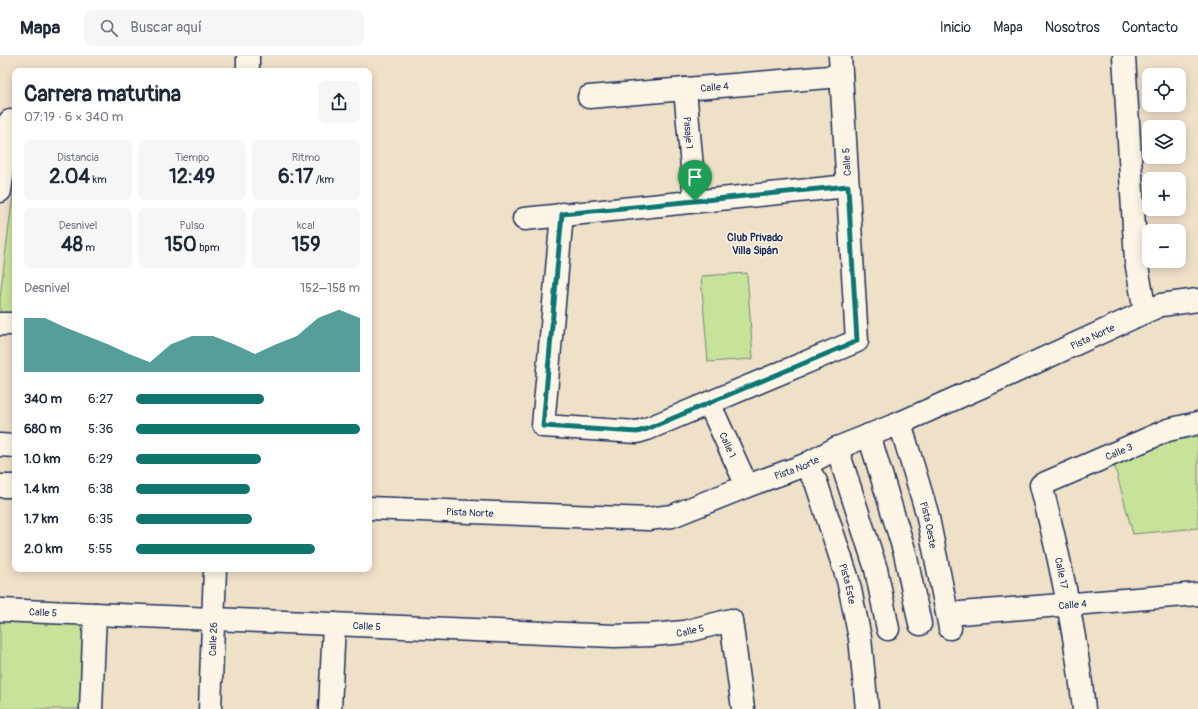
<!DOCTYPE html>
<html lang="es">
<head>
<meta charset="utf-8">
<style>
	body { margin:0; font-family:Pangolin,sans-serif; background:#f6f6f7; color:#1f2937; height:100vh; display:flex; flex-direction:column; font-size:15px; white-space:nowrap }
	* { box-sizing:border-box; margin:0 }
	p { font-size:13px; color:#747a83 }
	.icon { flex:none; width:22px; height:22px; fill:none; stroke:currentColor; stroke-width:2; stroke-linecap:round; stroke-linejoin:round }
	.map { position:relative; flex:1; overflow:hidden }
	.details { position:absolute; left:12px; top:12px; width:360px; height:504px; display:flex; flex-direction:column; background:#fff; border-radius:8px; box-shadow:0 2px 10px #0003 }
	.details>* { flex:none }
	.fabs { position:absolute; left:1142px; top:12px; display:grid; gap:8px }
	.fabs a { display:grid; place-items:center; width:44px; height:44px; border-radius:8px; background:#fff; box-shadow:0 2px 10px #0003; font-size:20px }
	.pin { position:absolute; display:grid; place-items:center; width:34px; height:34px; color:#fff; margin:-41px -17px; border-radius:50% 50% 50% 0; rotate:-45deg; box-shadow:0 0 4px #0007 }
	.pin .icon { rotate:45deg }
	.round { display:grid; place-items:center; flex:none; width:42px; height:42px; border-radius:8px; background:#f6f6f7 }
	.overview { display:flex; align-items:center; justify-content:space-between; height:68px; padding:0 12px }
	h1 { font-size:22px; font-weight:700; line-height:30px }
	.metrics { display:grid; grid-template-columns:repeat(3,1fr); gap:6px; height:68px; padding:4px 12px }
	.metrics div { display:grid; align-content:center; border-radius:8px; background:#f6f6f7; text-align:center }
	.metrics b { font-size:20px; font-weight:700 }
	.metrics small { font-size:11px; font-weight:400 }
	.metrics p { font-size:11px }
	.chart { height:112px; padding:8px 12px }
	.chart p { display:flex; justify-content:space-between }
	.chart svg { width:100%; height:72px; margin-top:4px; fill:#0f766e; opacity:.7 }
	ul { padding:0 12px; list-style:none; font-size:13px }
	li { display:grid; grid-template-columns:64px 48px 1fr; align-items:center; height:30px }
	li i { height:10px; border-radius:5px; background:#0f766e }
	header { display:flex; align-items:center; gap:24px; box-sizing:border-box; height:56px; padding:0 20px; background:#fff; border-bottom:1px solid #e0e1e3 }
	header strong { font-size:19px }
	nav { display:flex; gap:22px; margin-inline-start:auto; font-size:14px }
	.search { width:280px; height:36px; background:#f6f6f7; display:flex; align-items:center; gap:10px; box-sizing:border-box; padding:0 14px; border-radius:8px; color:#747a83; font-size:15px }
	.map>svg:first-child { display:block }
</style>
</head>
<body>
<header>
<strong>Mapa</strong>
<div class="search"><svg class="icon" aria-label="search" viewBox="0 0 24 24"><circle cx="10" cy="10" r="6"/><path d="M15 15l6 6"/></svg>Buscar aquí</div>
<nav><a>Inicio</a><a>Mapa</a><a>Nosotros</a><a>Contacto</a></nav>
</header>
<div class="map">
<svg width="1198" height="653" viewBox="0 0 1198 653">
	<rect width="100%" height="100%" fill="#efe0c8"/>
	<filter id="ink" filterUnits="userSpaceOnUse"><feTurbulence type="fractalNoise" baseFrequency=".025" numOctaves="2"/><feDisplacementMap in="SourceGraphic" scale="8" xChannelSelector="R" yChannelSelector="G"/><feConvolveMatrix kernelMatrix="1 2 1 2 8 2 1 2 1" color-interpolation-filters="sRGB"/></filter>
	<g filter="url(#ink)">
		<g fill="#c7e299" stroke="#71887c">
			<path d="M15,122V262L0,259V241Z"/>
			<path d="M747,217L753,303L708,306L701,220Z"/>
			<path d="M1198,377V472L1133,478L1114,408L1181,381Z"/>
			<path d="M0,564L79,566L84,569V653H0Z"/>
		</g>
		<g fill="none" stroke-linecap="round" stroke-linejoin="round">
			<defs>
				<g id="street">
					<path d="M248,0V15"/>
					<path d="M1124,0L1136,205L1145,256"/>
					<path id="s1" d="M685,33L695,145"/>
					<path id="s2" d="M589,41L841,20"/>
					<path d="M0,135L10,65"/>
					<path d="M562,158L543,370L637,376L647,373L857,285L840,0"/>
					<path d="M524,163L848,130"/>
					<path d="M0,268H15"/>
					<path id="s3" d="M709,347L747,430"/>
					<path id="s4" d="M900,367L927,457L950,572"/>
					<path d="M869,379L905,497L920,568"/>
					<path d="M837,392L876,513L888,573"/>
					<path id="s5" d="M805,409L816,426L848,524L860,582L867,653"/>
					<path id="s6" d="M0,554L614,580L651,579L684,576L731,564L743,653"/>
					<path id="s7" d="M948,558L1198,538"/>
					<path d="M91,653L95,558"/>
					<path id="s8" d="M210,653L215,513"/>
					<path d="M330,653L334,568"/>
					<path id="s9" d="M1084,653C1076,577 1060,503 1041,429L1168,374L1198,367"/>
				</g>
				<g id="secondary">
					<path d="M0,389L15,390"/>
					<path d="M0,430H15"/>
					<path id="s10" d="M369,452L648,463L672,460L747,430L805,409L837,392L900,367L1008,319L1145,256L1161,249L1198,244"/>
				</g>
			</defs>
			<use href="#street" stroke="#1b2f5e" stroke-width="25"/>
			<use href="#secondary" stroke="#1b2f5e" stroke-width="25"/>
			<use href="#street" stroke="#fcf5e5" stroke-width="22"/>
			<use href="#secondary" stroke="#fcf5e5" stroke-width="22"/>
		</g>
	</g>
	<g fill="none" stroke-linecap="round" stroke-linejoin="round" filter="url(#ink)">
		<defs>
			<path id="route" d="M848,130L857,285L647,373L637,376L543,370L562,158Z"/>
		</defs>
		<use href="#route" stroke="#fff" stroke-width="8"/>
		<use href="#route" stroke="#0f766e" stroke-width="5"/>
	</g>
	<g text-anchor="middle" stroke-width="3" stroke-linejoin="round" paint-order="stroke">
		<g font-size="10" fill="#1b2f5e" stroke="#fcf5e5">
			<text dy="4" stroke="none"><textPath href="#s2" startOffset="126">Calle 4</textPath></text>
			<text dy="4" stroke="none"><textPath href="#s1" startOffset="44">Pasaje 1</textPath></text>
			<text transform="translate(846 106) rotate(-94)" y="4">Calle 5</text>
			<text dy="4" stroke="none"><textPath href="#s10" startOffset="761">Pista Norte</textPath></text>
			<text dy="4" stroke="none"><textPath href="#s3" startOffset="46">Calle 1</textPath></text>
			<text dy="4" stroke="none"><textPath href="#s9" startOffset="313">Calle 3</textPath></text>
			<text dy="4" stroke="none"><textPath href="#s10" startOffset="437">Pista Norte</textPath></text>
			<text dy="4" stroke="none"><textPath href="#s10" startOffset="101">Pista Norte</textPath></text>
			<text dy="4" stroke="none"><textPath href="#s4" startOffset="106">Pista Oeste</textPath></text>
			<text transform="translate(1062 517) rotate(78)" y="4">Calle 17</text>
			<text dy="4" stroke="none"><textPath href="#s5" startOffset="127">Pista Este</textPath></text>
			<text dy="4" stroke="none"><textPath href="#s7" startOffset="125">Calle 4</textPath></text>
			<text dy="4" stroke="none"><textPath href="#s6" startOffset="43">Calle 5</textPath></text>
			<text dy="4" stroke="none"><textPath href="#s6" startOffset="367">Calle 5</textPath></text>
			<text dy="4" stroke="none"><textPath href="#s6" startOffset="691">Calle 5</textPath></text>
			<text dy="4" stroke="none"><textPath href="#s8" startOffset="70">Calle 26</textPath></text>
		</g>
		<g font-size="11" font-weight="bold" fill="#1b2f5e" stroke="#fcf5e5">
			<text x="755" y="185">Club Privado<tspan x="755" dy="13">Villa Sipán</tspan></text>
		</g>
	</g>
</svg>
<div class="fabs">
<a><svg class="icon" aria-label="locate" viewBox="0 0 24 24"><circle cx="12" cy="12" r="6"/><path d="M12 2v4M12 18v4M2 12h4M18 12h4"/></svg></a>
<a><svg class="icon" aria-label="layers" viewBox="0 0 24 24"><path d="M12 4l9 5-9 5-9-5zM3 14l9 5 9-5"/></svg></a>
<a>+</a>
<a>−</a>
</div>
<div class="pin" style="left:695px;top:145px;background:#1e9e55"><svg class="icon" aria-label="arrive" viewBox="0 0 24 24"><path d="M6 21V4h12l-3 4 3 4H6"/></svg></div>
<section class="details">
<div class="overview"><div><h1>Carrera matutina</h1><p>07:19 · 6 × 340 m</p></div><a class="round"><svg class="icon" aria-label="share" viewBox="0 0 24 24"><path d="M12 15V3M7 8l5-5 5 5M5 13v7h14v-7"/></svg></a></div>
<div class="metrics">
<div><p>Distancia</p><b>2.04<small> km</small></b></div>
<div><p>Tiempo</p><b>12:49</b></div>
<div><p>Ritmo</p><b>6:17<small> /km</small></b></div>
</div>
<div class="metrics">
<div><p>Desnivel</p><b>48<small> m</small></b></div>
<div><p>Pulso</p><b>150<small> bpm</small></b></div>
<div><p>kcal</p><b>159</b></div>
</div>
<div class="chart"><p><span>Desnivel</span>152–158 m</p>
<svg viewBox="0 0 160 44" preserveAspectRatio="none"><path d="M0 44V11L10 11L20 17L30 22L40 27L50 33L60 38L70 27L80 22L90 22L100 27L110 33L120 27L130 22L140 11L150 6L160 11V44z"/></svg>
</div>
<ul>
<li><b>340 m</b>6:27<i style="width:57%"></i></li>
<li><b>680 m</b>5:36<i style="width:100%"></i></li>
<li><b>1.0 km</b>6:29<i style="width:56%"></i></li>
<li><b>1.4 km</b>6:38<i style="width:51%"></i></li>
<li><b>1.7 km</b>6:35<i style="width:52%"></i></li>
<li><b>2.0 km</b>5:55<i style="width:80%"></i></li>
</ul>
</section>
</div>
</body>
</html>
